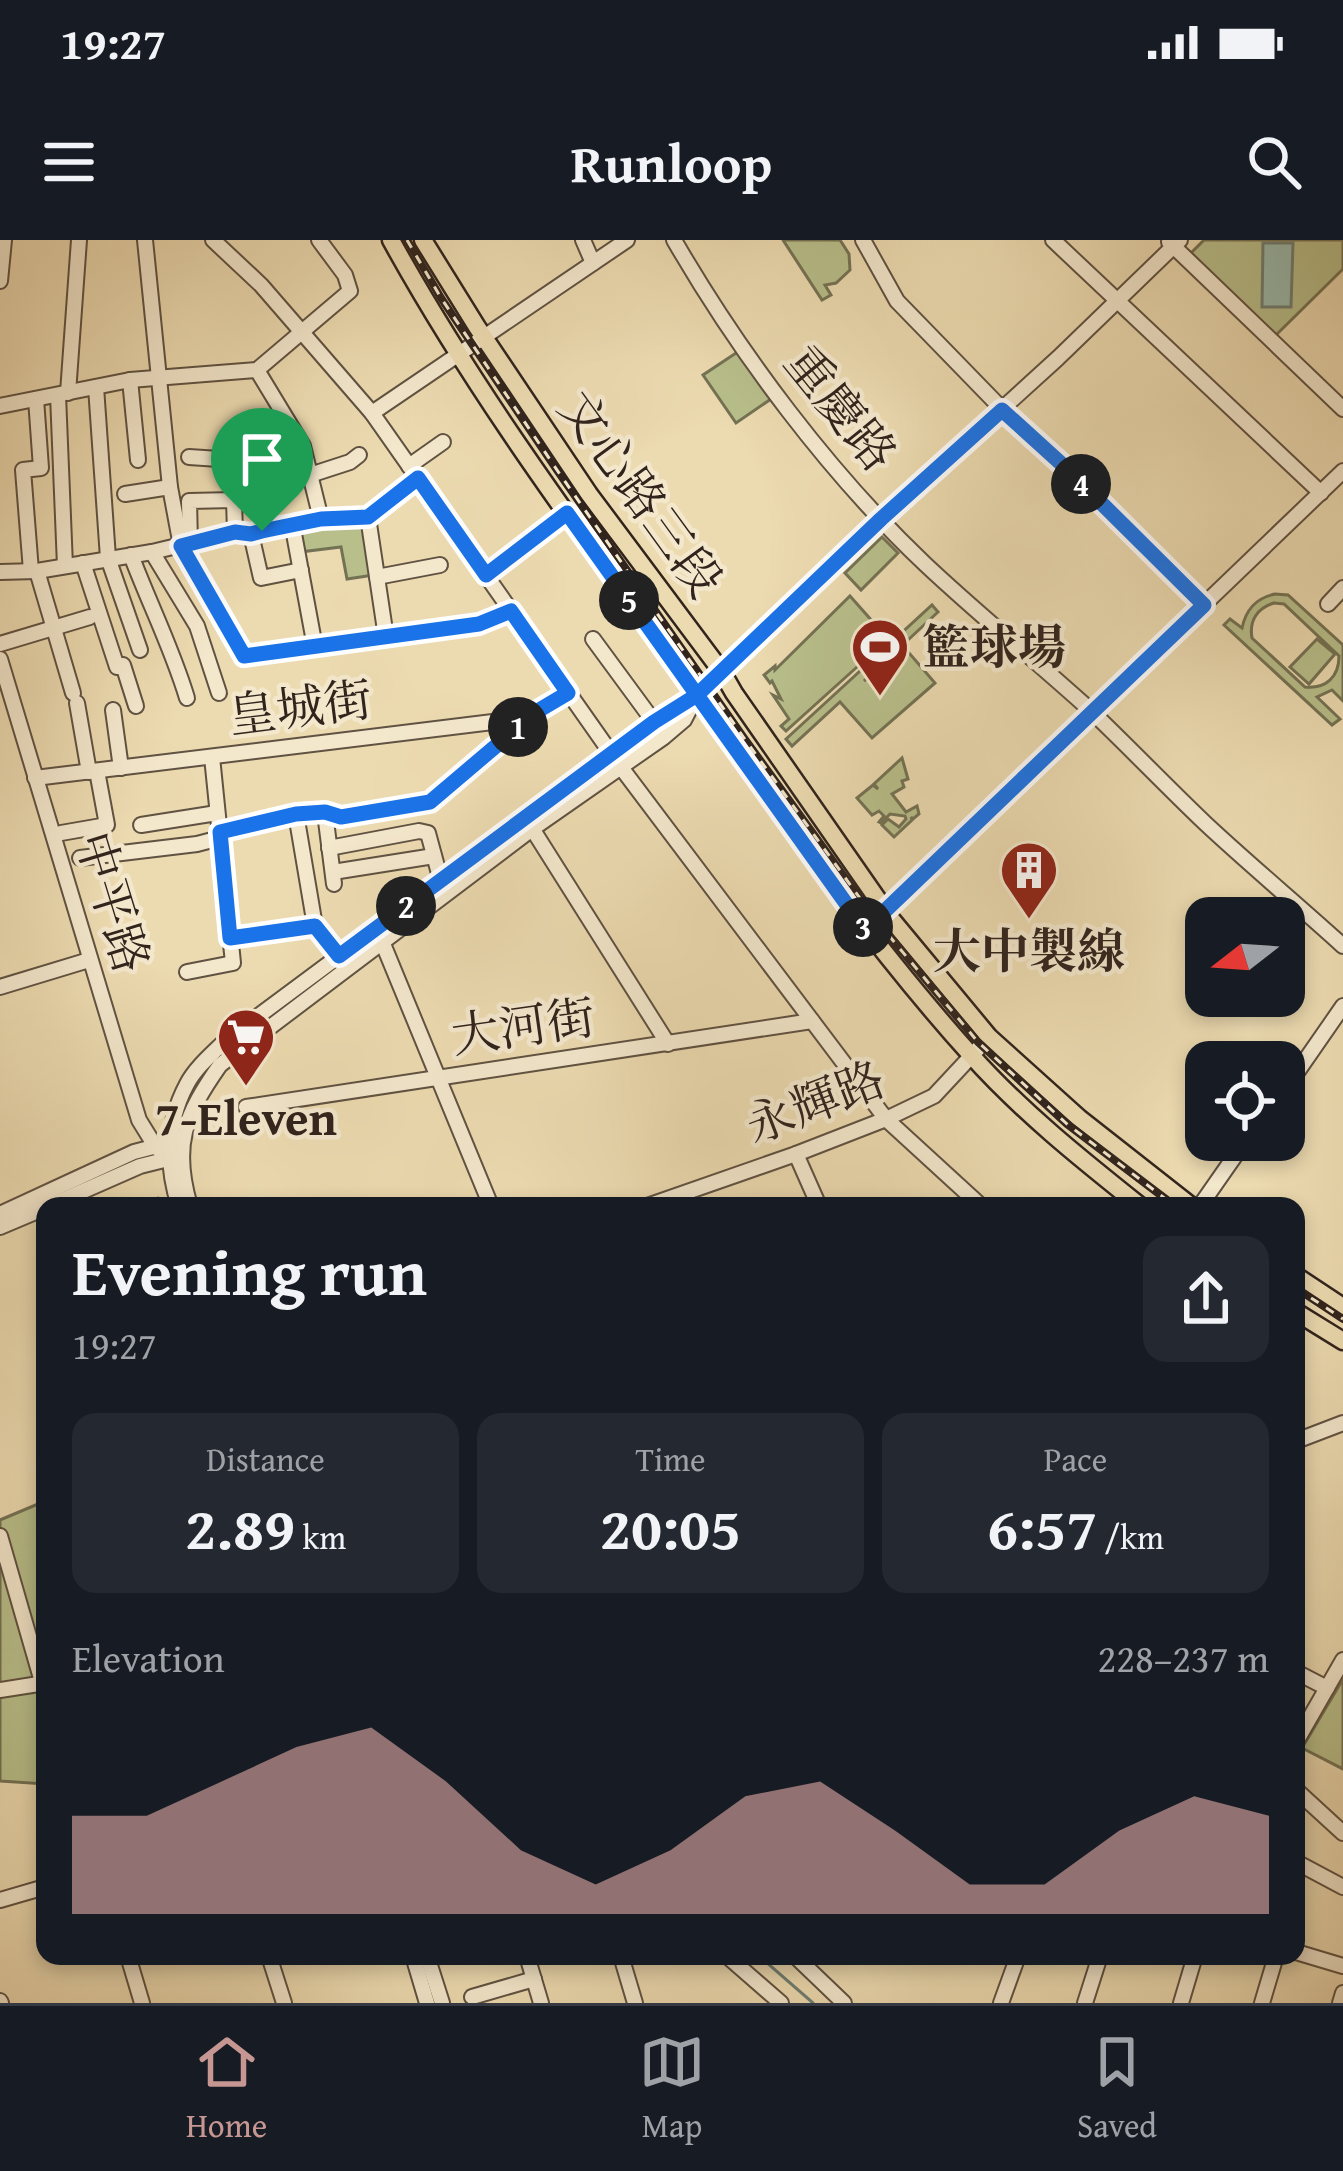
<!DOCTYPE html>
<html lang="en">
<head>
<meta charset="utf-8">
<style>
	body { margin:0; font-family:"Gentium Book Plus","Noto Serif TC",serif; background:#242831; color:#f1f3f6; height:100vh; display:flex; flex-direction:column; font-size:45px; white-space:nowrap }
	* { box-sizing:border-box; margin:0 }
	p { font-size:39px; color:#9ea1a6 }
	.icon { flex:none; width:66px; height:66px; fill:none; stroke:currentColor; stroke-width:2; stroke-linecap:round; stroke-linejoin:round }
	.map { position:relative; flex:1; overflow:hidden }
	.sheet { position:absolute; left:36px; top:957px; width:1269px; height:768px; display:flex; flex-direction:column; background:#171b24; border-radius:24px; box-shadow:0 6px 18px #0003 }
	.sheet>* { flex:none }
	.needle { width:78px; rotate:253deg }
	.buttons { position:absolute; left:1185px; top:657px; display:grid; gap:24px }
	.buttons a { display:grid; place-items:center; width:120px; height:120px; border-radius:24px; background:#171b24; box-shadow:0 6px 18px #0003; font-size:60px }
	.pin { position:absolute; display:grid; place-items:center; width:102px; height:102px; color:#fff; margin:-123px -51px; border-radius:50% 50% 50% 0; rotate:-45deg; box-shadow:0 0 12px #0007 }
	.pin .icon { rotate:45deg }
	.km { position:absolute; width:60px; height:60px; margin:-30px; border-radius:50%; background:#222; color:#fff; font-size:33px; line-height:60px; text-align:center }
	.round { display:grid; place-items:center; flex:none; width:126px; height:126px; border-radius:24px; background:#242831 }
	.headline { display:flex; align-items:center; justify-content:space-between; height:204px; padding:0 36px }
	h1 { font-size:66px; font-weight:700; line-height:90px }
	.metrics { display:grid; grid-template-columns:repeat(3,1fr); gap:18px; height:204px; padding:12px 36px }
	.metrics div { display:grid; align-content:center; border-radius:24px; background:#242831; text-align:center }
	.metrics b { font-size:60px; font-weight:700 }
	.metrics small { font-size:33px; font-weight:400 }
	.metrics p { font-size:33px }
	.chart { height:336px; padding:24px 36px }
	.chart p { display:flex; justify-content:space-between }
	.chart svg { width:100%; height:216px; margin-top:12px; fill:#c59692; opacity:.7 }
	.status { display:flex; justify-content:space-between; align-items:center; height:84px; padding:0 60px; background:#171b24; direction:ltr }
	.status svg { height:33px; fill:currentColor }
	header { display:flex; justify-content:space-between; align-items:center; height:156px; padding:0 36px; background:#171b24; font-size:54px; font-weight:700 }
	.tabs { display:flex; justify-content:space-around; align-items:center; height:168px; border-top:3px solid #363941; background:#171b24; font-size:33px; color:#9ea1a6 }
	.tabs a { display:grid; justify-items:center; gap:6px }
	.tabs .selected { color:#c59692 }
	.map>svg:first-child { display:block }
</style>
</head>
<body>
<div class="status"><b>19:27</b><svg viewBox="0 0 49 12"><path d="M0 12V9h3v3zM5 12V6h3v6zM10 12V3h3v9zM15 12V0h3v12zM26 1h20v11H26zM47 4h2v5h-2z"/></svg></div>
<header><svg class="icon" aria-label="menu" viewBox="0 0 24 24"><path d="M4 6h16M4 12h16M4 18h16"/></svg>Runloop<svg class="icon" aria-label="search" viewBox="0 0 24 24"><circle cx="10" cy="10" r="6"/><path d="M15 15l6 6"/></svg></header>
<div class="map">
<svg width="1343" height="1763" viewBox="0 0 1343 1763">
	<rect width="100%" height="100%" fill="#ecdab0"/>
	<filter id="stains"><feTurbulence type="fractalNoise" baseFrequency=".00167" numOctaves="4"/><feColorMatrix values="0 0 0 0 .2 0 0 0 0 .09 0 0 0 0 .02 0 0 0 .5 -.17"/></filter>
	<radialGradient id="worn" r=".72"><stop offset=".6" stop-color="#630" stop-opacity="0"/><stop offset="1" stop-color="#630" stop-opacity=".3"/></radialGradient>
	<g fill="#b8bf8b" stroke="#747254" stroke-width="3" fill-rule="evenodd">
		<path d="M783,0H840L849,14L850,30L836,43L825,45L831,55L822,60Z"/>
		<path d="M1204,0H1343V29L1274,97L1191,13Z"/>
		<path d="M739,111L771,159L736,183L703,135Z"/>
		<path d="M365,280L374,335L347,339L341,307L300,312L295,286Z"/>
		<path d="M882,297L898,313L861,350L845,333Z"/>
		<path d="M1275,354L1288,355L1343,405V461L1332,450L1317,457L1340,479L1332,485L1224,385L1230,379L1242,388C1246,369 1256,358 1275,354ZM1274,363L1284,364L1339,416C1339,437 1326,449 1305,447L1252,398C1249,381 1257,368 1274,363Z"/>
		<path d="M850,356L888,399L786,491L781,486L789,479L773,455L781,459L772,441L770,443L764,435L775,426V430Z"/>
		<path d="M932,365L938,372L864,441L904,407L935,443L872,498L840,462L792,506L786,499Z"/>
		<path d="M1317,399L1335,414L1309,444L1290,427Z"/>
		<path d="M902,518L908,539L902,541L904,547L892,554L906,572L917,566L919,574L913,579L911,577L912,580L894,597L882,585L888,579L899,587L906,579L905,576L890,574L881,583L879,582L884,576L879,571L872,575L857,558L873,545L878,549L874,544Z"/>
		<path d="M45,1261V1544L0,1541V1280Z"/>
		<path d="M1343,1439V1529L1302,1508Z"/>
	</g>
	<path fill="#99baad" stroke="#6f7e73" stroke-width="3" d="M1263,3H1293L1291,67H1262Z"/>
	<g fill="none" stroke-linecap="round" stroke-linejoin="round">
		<g stroke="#6f7e73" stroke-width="3">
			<path d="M158,958L160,966"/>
			<path d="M759,1716L813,1763"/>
		</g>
		<defs>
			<g id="minor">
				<path d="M145,0L170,247L181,306L244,416L479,384L511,371"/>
				<path d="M213,0L261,45L372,173L620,526L886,879L981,966"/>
				<path d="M583,0L593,23"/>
				<path d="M674,0C740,114 829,233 925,324C978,374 1035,420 1089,469C1129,507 1167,547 1206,584C1251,626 1298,665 1343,706"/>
				<path d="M863,0L897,61L1002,169L1066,228L1204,365"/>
				<path d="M1053,0L1321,253"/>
				<path d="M1169,2L1343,169"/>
				<path d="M0,41L4,0"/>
				<path d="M257,130L303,206L321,279"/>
				<path d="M130,140L138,220"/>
				<path d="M96,147L108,318L140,410"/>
				<path d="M68,153L79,0"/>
				<path d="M58,155L65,326"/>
				<path d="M0,166L130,140L257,130L350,51L345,35L319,0"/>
				<path d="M372,173L627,0"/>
				<path d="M189,217L234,220V260"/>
				<path d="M262,219V291"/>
				<path d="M409,226L443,202"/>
				<path d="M310,235L350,222L359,215"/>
				<path d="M125,254L170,247"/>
				<path d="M368,277L386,397"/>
				<path d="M292,283L315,407"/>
				<path d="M251,294L261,338L301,330"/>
				<path d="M190,303L189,261L234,260L235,292"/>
				<path d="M152,312L197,386L219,453"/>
				<path d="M131,315C149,363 172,408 187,458"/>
				<path d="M83,323L117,427L123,425L136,466"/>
				<path d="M31,331L23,230L41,228L36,159"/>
				<path d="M37,331L73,453"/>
				<path d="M0,332L37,331L152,312L235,292L251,294L321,279L368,277L418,238"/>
				<path d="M486,335L567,273"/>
				<path d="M377,337L440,325"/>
				<path d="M1328,364L1343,348"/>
				<path d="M593,399L654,482"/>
				<path d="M0,404L90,377"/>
				<path d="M0,419L139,880L155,906L168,918"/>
				<path d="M77,463L89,532"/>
				<path d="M113,470L121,528"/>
				<path d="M35,538L517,479L569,453"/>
				<path d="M325,573L334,644"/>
				<path d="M296,574L315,686L342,719"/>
				<path d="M528,582L668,804"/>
				<path d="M141,585L217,573"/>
				<path d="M220,591L296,574L325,573L342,577L430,562L528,478"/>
				<path d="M61,593L107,585L97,531"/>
				<path d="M329,608L419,591L428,593L441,641"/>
				<path d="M80,618L197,604L220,598"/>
				<path d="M333,632L434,616"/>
				<path d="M865,690L1343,231"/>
				<path d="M230,698L315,686"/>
				<path d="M381,699L491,966"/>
				<path d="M187,732L233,723L212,517"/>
				<path d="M0,747L89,720"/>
				<path d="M1284,851L1343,766"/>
				<path d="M246,867L812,781"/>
				<path d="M796,914L819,966"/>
				<path d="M49,966L140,926L176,917"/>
				<path d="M179,966C166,925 166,883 187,844C196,827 213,813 226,800L654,482L697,455L727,428L881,279L1058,118L1180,0"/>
				<path d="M190,966C172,905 185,875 220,825L532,589L664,497L684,480L697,455"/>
				<path d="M647,966L796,914L886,879L934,856L989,797"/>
				<path d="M1200,966L1246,900"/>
				<path d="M0,974L134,912L161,905"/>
				<path d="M0,987L45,968"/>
				<path d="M1296,1201L1343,1183"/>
				<path d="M0,1296L45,1452"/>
				<path d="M1296,1432L1327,1448"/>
				<path d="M0,1450L45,1443"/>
				<path d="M1296,1502L1343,1420"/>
				<path d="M1296,1550L1343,1593"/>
				<path d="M1296,1622L1343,1647"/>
				<path d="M0,1660L45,1647"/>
				<path d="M1296,1712L1343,1726"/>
				<path d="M128,1716L142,1763"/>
				<path d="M269,1716L284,1763"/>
				<path d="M413,1716L427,1763"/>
				<path d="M427,1716L442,1763"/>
				<path d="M527,1716L541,1763"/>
				<path d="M621,1716L635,1763"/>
				<path d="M727,1716L781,1763"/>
				<path d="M795,1716L844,1763"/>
				<path d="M472,1757L534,1739"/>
				<path d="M0,1761L1,1763"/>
				<path d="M1001,1763L1018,1716"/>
				<path d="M1085,1763L1100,1716"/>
				<path d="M1181,1763L1195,1716"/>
				<path d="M1262,1763L1276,1716"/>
				<path d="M1340,1763L1343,1753"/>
			</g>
			<g id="major">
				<path d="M391,0C473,149 575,286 674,424C769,557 861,693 971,815C1021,871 1081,919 1140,966"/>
				<path d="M423,0L477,87L589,254L722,432L734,453L892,680L989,797L1079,878L1191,966"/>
				<path d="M1296,1036L1343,1067"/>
				<path d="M1296,1072L1343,1101"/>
			</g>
		</defs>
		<use href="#minor" stroke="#605242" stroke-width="18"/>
		<use href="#major" stroke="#31241d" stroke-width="21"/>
		<use href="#minor" stroke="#f3e7cc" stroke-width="14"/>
		<use href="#major" stroke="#ecdab0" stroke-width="16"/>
		<defs>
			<g id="rail">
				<path d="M407,0L441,58L557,230L744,498L875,679L978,802L1067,884L1175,966"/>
				<path d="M1296,1048L1343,1079"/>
			</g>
		</defs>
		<use href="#rail" stroke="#31241d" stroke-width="8"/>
		<use href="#rail" stroke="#f3e7cc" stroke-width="3" stroke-dasharray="9" stroke-linecap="butt"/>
	</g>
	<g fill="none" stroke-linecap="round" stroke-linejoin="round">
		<defs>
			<path id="route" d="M262,291L251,294L235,292L181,306L244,416L479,384L511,371L568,453L536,472L430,562L341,577L325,572L296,574L220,592L230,698L315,686L339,716L654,482L697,455L865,690L1204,365L1066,228L1002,170L881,279L697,455L567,273L486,335L418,238L368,277L321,279L262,291"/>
		</defs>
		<use href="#route" stroke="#fff" stroke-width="24"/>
		<use href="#route" stroke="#1a73e8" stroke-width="15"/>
	</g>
	<defs>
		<symbol id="stadium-pin" viewBox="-11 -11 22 30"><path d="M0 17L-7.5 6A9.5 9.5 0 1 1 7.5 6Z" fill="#8f2418" stroke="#f3e7cc"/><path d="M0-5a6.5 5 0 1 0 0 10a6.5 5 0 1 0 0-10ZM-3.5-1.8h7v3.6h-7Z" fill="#fff"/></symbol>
		<symbol id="building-pin" viewBox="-11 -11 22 30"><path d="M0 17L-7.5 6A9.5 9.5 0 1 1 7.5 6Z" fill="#8f2418" stroke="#f3e7cc"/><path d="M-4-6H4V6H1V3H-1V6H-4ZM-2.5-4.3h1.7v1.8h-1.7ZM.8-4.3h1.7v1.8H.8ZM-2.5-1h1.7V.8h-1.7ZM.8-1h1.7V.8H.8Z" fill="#fff"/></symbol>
		<symbol id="supermarket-pin" viewBox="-11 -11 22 30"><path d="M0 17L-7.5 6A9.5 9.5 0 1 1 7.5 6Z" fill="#8f2418" stroke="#f3e7cc"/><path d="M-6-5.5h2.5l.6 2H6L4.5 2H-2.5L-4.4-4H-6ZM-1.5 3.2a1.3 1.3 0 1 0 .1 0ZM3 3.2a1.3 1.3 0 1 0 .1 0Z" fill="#fff"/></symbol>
	</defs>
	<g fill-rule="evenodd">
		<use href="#stadium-pin" x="847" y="374" width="66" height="90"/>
		<use href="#building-pin" x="996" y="597" width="66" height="90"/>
		<use href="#supermarket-pin" x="213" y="764" width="66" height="90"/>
	</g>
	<g text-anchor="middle" stroke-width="9" stroke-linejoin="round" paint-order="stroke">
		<g font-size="48" fill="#31241d" stroke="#f3e7cc">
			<text transform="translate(841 168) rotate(51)" y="17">重慶路</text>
			<text transform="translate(641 254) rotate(54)" y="17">文心路三段</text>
			<text transform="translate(300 467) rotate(-7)" y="17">皇城街</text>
			<text transform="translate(113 662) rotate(73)" y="17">中平路</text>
			<text transform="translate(523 786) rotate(-8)" y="17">大河街</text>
			<text transform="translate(815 862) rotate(-21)" y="17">永輝路</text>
		</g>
		<g font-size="48" font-weight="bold" fill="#31241d" stroke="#f3e7cc">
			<text x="922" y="424" text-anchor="start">籃球場</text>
			<text x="1029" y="728">大中製線</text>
			<text x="246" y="895">7-Eleven</text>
		</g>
	</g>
	<rect width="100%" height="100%" filter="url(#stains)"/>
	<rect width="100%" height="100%" fill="url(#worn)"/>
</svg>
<div class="buttons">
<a><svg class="needle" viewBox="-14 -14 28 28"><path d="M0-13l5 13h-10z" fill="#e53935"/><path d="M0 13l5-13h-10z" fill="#9ea1a6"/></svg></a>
<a><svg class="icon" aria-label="locate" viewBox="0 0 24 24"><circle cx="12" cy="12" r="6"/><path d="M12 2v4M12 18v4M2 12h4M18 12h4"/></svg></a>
</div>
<div class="pin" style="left:262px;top:291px;background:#1e9e55"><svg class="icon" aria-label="arrive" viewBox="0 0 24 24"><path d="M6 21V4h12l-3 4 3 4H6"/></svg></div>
<b class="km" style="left:518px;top:487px">1</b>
<b class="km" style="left:406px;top:666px">2</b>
<b class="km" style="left:863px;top:687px">3</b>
<b class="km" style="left:1081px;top:244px">4</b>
<b class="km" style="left:629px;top:360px">5</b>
<section class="sheet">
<div class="headline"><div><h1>Evening run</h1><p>19:27</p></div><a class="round"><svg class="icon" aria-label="share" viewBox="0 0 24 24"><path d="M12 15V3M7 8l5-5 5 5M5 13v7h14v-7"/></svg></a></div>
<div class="metrics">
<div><p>Distance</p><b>2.89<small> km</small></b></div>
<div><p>Time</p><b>20:05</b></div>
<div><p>Pace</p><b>6:57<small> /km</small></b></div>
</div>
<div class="chart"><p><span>Elevation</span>228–237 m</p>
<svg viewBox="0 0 160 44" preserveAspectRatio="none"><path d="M0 44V24L10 24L20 17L30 10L40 6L50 17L60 31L70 38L80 31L90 20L100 17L110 27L120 38L130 38L140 27L150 20L160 24V44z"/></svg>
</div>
</section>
</div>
<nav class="tabs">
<a class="selected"><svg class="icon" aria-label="home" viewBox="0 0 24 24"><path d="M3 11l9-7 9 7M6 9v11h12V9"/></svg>Home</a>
<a><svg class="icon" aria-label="map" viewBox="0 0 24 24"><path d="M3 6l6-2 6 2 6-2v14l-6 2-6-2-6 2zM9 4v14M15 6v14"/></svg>Map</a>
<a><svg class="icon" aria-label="saved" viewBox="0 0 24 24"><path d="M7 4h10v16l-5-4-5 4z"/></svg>Saved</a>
</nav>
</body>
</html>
